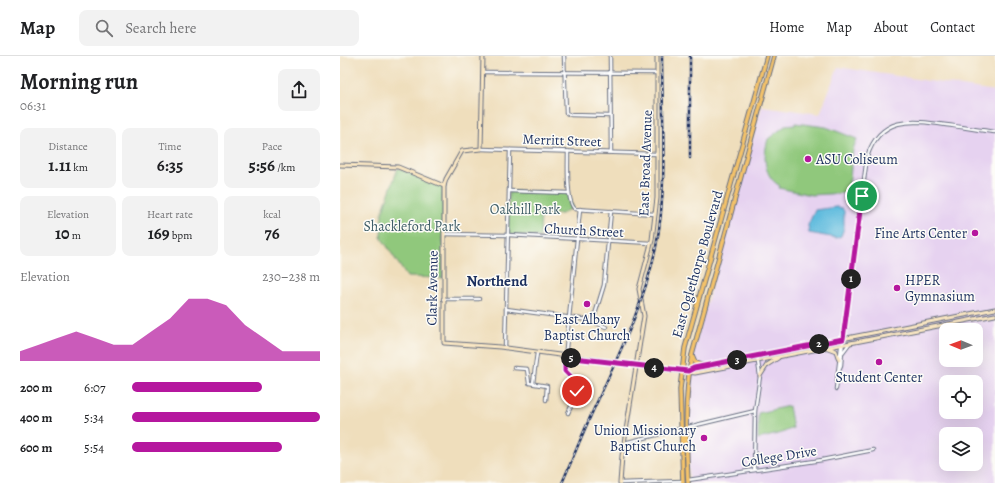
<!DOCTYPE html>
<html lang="en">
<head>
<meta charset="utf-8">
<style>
	body { margin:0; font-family:Alegreya,serif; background:#f2f2f2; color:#202124; height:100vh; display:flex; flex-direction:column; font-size:15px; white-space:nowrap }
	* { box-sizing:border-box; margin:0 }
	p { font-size:13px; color:#757577 }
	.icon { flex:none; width:22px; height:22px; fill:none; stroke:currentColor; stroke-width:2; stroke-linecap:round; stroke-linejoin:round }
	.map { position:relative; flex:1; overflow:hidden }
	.drawer { display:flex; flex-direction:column; background:#fff; width:340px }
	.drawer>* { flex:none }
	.needle { width:26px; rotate:271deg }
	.buttons { position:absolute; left:599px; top:267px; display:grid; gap:8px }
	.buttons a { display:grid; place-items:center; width:44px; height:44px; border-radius:8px; background:#fff; box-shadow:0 4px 16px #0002; font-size:20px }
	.pin { position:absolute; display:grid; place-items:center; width:34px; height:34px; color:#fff; margin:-17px; border:2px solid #fff; border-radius:50%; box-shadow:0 1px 4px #0007 }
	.km { position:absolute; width:20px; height:20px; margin:-10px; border-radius:50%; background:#222; color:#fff; font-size:11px; line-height:20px; text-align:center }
	.round { display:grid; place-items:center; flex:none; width:42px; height:42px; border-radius:8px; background:#f2f2f2 }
	.summary { display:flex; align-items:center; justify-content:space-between; height:68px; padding:0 20px }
	h1 { font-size:22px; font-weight:600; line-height:30px }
	.stats { display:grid; grid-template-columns:repeat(3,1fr); gap:6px; height:68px; padding:4px 20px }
	.stats div { display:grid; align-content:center; border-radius:8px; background:#f2f2f2; text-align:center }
	.stats b { font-size:17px; font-weight:600 }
	.stats small { font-size:11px; font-weight:400 }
	.stats p { font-size:11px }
	.chart { height:112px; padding:8px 20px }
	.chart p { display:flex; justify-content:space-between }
	.chart svg { width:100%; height:72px; margin-top:4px; fill:#b5179e; opacity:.7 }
	ul { padding:0 20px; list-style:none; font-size:13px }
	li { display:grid; grid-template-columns:64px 48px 1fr; align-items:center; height:30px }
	li i { height:10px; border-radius:5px; background:#b5179e }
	header { display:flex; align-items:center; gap:24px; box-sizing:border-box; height:56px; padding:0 20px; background:#fff; border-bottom:1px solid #e0e0e0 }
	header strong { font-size:19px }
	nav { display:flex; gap:22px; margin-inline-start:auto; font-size:14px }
	.search { width:280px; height:36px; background:#f2f2f2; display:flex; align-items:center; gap:10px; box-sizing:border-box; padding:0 14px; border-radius:8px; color:#757577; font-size:15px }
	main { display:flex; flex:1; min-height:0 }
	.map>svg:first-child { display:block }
</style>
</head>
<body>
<header>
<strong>Map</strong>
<div class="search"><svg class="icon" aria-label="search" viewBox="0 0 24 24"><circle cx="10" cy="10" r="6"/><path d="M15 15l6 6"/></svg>Search here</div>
<nav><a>Home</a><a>Map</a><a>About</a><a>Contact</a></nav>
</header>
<main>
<section class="drawer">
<div class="summary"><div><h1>Morning run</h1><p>06:31</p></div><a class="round"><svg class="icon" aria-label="share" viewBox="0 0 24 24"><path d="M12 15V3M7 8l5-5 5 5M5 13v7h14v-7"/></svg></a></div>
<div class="stats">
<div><p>Distance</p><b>1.11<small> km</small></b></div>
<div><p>Time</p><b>6:35</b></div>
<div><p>Pace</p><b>5:56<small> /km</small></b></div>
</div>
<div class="stats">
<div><p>Elevation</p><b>10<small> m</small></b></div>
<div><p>Heart rate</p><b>169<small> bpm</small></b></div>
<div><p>kcal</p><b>76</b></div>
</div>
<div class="chart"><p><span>Elevation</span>230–238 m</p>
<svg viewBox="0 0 160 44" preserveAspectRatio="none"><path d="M0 44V38L10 34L20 30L30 26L40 30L50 34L60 34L70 26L80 18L90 6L100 6L110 10L120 22L130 30L140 38L150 38L160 38V44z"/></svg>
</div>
<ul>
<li><b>200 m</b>6:07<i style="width:69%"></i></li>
<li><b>400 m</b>5:34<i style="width:100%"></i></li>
<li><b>600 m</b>5:54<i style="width:80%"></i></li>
</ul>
</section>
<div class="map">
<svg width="655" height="427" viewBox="0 0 655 427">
	<rect width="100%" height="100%" fill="#fdfcf7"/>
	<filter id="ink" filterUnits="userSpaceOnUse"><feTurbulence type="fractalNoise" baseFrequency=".025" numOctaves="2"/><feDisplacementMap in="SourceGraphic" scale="8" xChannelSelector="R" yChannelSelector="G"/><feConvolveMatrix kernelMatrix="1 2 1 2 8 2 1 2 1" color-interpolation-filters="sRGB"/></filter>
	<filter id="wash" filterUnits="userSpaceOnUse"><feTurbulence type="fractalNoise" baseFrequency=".012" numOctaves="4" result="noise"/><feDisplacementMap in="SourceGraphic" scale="16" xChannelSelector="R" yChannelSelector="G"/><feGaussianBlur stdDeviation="0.9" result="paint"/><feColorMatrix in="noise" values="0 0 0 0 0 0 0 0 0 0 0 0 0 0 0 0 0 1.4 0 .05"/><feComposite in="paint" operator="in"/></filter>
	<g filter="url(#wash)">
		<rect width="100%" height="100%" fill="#efdebc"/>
		<path fill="#e6d2f0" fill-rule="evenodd" d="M498,11L655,35V427H349L348,343L354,293L422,50L480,58ZM606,274H636V304H606ZM606,326H636V356H606ZM606,378H636V408H606Z"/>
		<g fill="#90c87b" stroke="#567c6c">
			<path d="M455,67L486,71L517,83C508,101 514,118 506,137L471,139L439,132L440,130C423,120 423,100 428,83L445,70L455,69Z"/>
			<path d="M58,112L103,130V222L67,221L41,181L42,157Z"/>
			<path d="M169,135L228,137L232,152L222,158H201L200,181L168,178Z"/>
			<path d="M449,350L453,372L442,377L418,383V357Z"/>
		</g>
		<path fill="#60bcde" stroke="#3e769e" d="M496,151L502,152L504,155V172L501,180L497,182L469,177L468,169L475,154Z"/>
	</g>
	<g filter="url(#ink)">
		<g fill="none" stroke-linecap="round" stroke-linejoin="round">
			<defs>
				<g id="street">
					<path d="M224,0L226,57L231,59L270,60"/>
					<path d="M270,0L271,96"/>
					<path d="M143,16L317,17"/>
					<path d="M141,93L317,98"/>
					<path d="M228,95C228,106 226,147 235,153L315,158"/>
					<path d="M169,135L229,137"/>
					<path d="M104,178L168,179L311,187"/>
					<path d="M103,243H139"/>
					<path d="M166,253L248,264L266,271"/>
					<path d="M253,265L264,229L271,155"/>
					<path d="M165,292L170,94"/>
					<path d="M503,296L509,288"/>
					<path d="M174,312L187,313L189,327L207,330L206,344"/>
					<path d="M498,316L501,309L503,283L527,101C540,60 571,64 606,69C622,71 639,74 655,76"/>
					<path d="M193,327L197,297"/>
					<path d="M496,333L501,291"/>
					<path d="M228,357C232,348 242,332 235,323C230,319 226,319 224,312L240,153"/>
					<path d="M348,371L415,355"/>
					<path d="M284,387L340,373"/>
					<path d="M414,414L415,355L420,320L417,299"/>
					<path d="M348,424L482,404L533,394"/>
					<path d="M280,427L343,425"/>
				</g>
				<g id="secondary">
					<path d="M143,0L141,93L122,95L106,123L104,130V287L160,291L355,317L655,259"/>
					<path d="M0,109L58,111L104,130"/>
					<path d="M488,292L496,295L499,304"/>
					<path d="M349,315L354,312L655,253"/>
					<path d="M420,320L427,309L438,302"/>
					<path d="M280,427L282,400L304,260L299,233L312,184L317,142V0"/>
				</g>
				<g id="primary">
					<path d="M352,300L355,307L364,310"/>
					<path d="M341,373L344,377L345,391"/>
					<path d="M343,427L340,333L345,292L427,0"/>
					<path d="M348,427C346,386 344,339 352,299L434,0"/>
				</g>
			</defs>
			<use href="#street" stroke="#656c7f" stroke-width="4.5"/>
			<use href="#secondary" stroke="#656c7f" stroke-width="5"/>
			<use href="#primary" stroke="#656c7f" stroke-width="5.5"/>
			<use href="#street" stroke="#fff" stroke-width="2.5"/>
			<use href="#secondary" stroke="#fae7c3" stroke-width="3"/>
			<use href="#primary" stroke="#f3c26a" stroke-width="3.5"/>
			<defs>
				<g id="rail">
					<path d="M350,102V0"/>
					<path d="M222,427C234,400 245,371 258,344C281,294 305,245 316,191C328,133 322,60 322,0"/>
				</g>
			</defs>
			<use href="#rail" stroke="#1b2f5e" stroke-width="2.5"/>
			<use href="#rail" stroke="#fdfcf7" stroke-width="1" stroke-dasharray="3" stroke-linecap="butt"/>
		</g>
	</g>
	<g fill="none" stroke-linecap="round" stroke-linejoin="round" filter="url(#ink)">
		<defs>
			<path id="route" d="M237,335L236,326L225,315V301L348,315L354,312L503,283L522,140"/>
		</defs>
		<use href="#route" stroke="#fff" stroke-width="8"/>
		<use href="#route" stroke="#b5179e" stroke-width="5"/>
	</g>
	<g fill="#b5179e" stroke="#fdfcf7" stroke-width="1.5">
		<circle cx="468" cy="103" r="4"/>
		<circle cx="635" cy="177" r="4"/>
		<circle cx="557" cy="232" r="4"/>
		<circle cx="247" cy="248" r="4"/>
		<circle cx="539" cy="306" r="4"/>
		<circle cx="364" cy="382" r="4"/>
	</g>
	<g text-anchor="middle" stroke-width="3" stroke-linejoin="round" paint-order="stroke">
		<g font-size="14" fill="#1b2f5e" stroke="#fdfcf7">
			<text transform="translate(222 84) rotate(2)" y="5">Merritt Street</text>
			<text transform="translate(305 107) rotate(-88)" y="5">East Broad Avenue</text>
			<text transform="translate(244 174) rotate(3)" y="5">Church Street</text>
			<text transform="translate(357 208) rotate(-74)" y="5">East Oglethorpe Boulevard</text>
			<text transform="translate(92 232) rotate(-89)" y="5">Clark Avenue</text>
			<text transform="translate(439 400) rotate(-9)" y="5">College Drive</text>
		</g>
		<g font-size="14" fill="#1b2f5e" stroke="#fdfcf7" text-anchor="start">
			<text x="476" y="108">ASU Coliseum</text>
			<text x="627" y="182" text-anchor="end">Fine Arts Center</text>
			<text x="565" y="229">HPER<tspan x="565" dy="16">Gymnasium</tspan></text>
			<text x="247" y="268" text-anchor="middle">East Albany<tspan x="247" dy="16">Baptist Church</tspan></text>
			<text x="539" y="326" text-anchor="middle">Student Center</text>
			<text x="356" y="379" text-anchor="end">Union Missionary<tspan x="356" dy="16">Baptist Church</tspan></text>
		</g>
		<g font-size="14" fill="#3e5d67" stroke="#fdfcf7">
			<text x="185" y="158">Oakhill Park</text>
			<text x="72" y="175">Shackleford Park</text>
		</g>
		<g font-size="15" font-weight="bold" fill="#1b2f5e" stroke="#fdfcf7">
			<text x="157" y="230">Northend</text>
		</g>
	</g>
</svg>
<div class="buttons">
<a><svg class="needle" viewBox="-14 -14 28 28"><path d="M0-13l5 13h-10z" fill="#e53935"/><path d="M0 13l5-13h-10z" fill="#757577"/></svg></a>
<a><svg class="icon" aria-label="locate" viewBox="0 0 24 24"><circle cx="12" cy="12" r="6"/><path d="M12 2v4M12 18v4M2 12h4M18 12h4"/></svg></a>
<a><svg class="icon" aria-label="layers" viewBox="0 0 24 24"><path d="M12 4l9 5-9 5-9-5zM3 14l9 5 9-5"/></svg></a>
</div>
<div class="pin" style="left:522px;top:140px;background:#1e9e55"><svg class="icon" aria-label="arrive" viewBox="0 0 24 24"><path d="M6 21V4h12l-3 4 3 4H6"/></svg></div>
<div class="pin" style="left:237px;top:335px;background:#d93025"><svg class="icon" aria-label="check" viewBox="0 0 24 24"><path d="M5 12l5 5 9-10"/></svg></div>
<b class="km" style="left:511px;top:223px">1</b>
<b class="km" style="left:479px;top:288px">2</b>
<b class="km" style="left:397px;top:304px">3</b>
<b class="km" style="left:314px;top:312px">4</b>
<b class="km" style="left:231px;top:302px">5</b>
</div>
</main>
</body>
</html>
